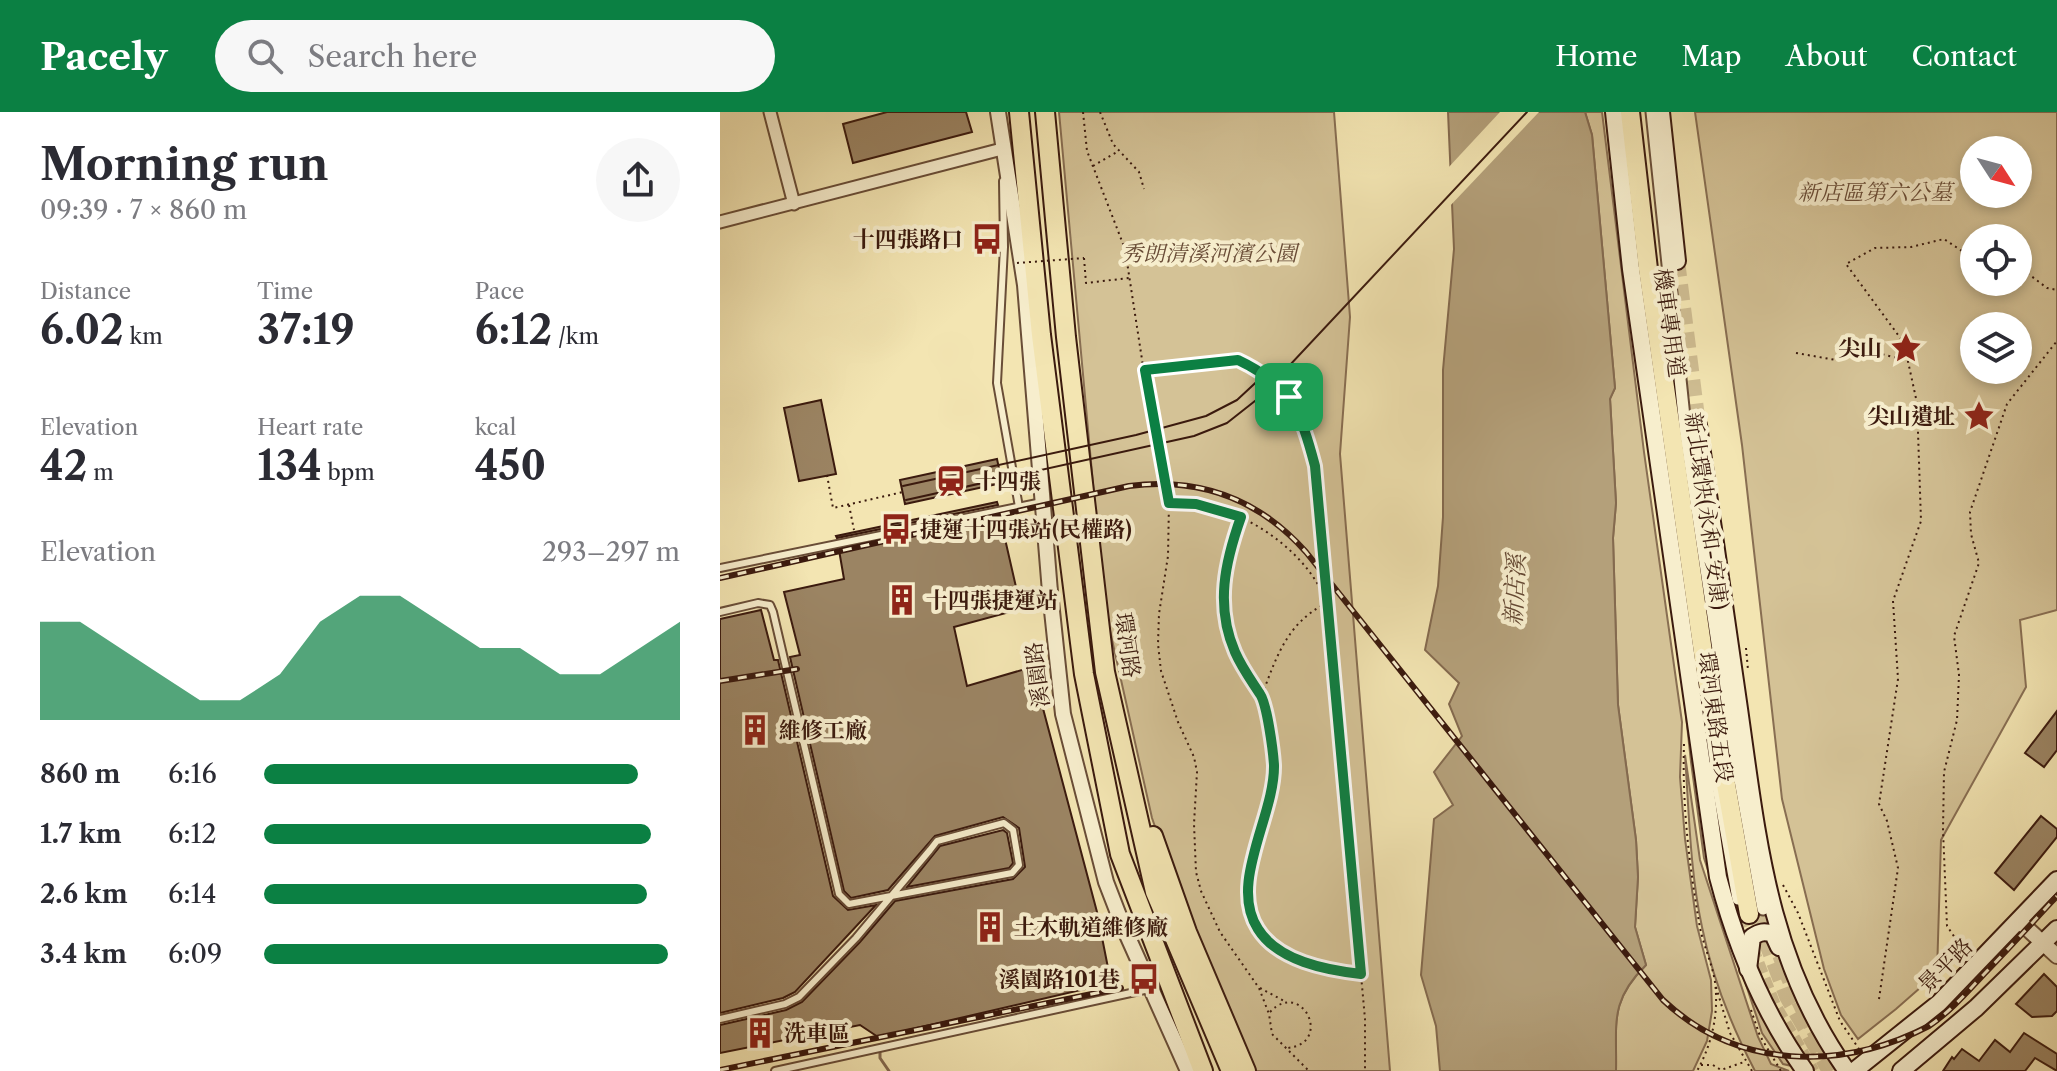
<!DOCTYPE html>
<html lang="en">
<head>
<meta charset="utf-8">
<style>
	body { margin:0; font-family:"Libre Caslon Text","Noto Serif TC",serif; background:#f7f7f7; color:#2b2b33; height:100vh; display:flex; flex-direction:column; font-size:30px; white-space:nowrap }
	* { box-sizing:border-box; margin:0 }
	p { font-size:26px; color:#7c7c81 }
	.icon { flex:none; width:44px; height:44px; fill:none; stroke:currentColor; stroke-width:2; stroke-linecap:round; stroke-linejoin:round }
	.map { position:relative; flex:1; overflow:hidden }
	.details { display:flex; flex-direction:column; background:#fff; width:720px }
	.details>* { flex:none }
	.needle { width:52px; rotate:126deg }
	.controls { position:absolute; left:1240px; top:24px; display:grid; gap:16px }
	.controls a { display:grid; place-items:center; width:72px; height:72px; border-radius:50%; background:#fff; box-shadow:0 4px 12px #0003; font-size:40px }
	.pin { position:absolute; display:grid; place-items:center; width:68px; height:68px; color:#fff; margin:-34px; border-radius:16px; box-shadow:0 4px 12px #0006 }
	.round { display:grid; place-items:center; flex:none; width:84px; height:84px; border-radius:42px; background:#f7f7f7 }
	.overview { display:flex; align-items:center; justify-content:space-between; height:136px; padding:0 40px }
	h1 { font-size:44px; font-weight:700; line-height:60px }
	.stats { display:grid; grid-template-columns:repeat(3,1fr); gap:12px; height:136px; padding:8px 40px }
	.stats div { display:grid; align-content:center }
	.stats b { font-size:40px; font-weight:700 }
	.stats small { font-size:22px; font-weight:400 }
	.stats p { font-size:22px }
	.chart { height:224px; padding:16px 40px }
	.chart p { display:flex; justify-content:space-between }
	.chart svg { width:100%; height:144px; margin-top:8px; fill:#0b8043; opacity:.7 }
	ul { padding:0 40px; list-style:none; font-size:26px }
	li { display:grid; grid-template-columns:128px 96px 1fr; align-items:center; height:60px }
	li i { height:20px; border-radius:10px; background:#0b8043 }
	header { display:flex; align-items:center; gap:48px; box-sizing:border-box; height:112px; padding:0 40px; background:#0b8043; color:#fff }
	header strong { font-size:38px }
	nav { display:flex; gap:44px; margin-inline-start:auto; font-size:28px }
	.search { width:560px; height:72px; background:#f7f7f7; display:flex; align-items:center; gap:20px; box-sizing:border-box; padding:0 28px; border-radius:44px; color:#7c7c81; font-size:30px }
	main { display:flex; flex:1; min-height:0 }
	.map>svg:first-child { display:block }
</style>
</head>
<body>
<header>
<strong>Pacely</strong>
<div class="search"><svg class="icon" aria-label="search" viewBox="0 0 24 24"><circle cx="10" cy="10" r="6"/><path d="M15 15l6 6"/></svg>Search here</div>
<nav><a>Home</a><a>Map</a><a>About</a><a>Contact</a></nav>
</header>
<main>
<section class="details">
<div class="overview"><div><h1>Morning run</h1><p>09:39 · 7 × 860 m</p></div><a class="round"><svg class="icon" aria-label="share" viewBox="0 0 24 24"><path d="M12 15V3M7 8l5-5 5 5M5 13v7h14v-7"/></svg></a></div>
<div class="stats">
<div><p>Distance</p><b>6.02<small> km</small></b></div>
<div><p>Time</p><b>37:19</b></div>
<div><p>Pace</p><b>6:12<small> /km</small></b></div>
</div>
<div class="stats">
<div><p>Elevation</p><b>42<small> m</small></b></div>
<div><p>Heart rate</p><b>134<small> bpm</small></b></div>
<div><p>kcal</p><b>450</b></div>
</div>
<div class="chart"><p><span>Elevation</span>293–297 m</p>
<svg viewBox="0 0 160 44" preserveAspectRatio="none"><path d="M0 44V14L10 14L20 22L30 30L40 38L50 38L60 30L70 14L80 6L90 6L100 14L110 22L120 22L130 30L140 30L150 22L160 14V44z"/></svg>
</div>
<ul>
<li><b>860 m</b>6:16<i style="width:90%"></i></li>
<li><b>1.7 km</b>6:12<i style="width:93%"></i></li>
<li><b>2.6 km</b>6:14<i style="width:92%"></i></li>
<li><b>3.4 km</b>6:09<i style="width:97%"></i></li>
</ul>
</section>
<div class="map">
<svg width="1337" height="959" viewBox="0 0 1337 959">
	<rect width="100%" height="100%" fill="#f3e5b2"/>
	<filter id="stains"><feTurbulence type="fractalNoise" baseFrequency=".0025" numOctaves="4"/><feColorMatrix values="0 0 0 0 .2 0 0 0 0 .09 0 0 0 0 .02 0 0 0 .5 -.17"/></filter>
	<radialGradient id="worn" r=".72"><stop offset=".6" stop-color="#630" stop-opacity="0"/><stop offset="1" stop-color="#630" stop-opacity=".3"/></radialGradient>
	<g fill="#d4c296" stroke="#886e52" stroke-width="2" fill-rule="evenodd">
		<path d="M339,0H614L630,205L620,342L670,959H532L462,793L432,706L384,492Z"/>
		<path d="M865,0H882L924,340L962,610L960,665L965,727L977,814L991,868L992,899L987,929L973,959H896C897,911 889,890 926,853L915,815L918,765L916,728L898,593L893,426L896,391L890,286L895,276L872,23Z"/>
		<path d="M975,0H1337V498L1300,508L1306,575L1221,728L1217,861L1176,897L1138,927L1121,903L1104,857L1062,687L1022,333ZM1254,38H1298V82H1254ZM1254,126H1298V170H1254ZM1254,214H1298V258H1254Z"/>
		<path d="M960,548L996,768L1072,954L1063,952L1042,921L984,746L971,650Z"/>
		<path d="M965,643L980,748L1038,925L1051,952L1069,959H1035C1012,915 992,865 982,815C970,759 969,700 965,643Z"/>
	</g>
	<path fill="#b4a07a" stroke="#846a4f" stroke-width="2" d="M728,0H865L872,23L895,276L890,287L896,391L893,426L898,593L916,728L918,765L915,815L926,853C889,889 897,912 896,959H720L716,914L701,863L714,707L733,693L714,660L742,624L729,592L739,571L705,538L718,474L723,405V258L734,137Z"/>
	<path fill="#f3e5b2" d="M780,0H819L728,96L727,57Z"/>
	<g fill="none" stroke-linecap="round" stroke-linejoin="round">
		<path stroke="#846a4f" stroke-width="3" d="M160,940V946L169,959"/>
	</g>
	<g fill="#9b8463" stroke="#3b1a0e" stroke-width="2">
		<path d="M167,0H246L252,20L133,51L123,12Z"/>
		<path d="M101,288L116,362L79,369L64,296Z"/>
		<path d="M277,347L282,371L185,392L180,368Z"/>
		<path d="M277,390L278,393L117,426L116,424Z"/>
		<path d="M280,405L301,497L234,515L247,574L312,555L377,800L391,871L158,925L140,913L0,941V913L66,898L82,890L140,830L175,789L293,767L305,755L299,716L283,705L215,724L168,778L131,786L124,779L70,545L80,543L64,480L124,467L119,438Z"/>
		<path d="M41,498L54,548H58L113,784L128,798L156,793L75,880L63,886L0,901V507Z"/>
		<path d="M1337,599V638L1324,655L1305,641Z"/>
		<path d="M1321,704L1337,717V725L1294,778L1275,761Z"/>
		<path d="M283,718L287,721L293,751L289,756L187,775L220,734Z"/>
		<path d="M1324,862L1337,875V899L1332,904L1312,905L1296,892Z"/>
		<path d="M1304,921L1337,942V959L1315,946L1305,959H1223L1232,945L1234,947L1242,937L1259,949L1275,928L1290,940Z"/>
	</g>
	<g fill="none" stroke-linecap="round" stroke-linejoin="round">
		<g stroke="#cebc91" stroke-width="11" stroke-dasharray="11 5.5" stroke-linecap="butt">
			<path d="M1043,797C1059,855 1082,909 1116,959"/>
			<path d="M1021,805L1055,892L1094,959"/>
		</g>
		<path stroke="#cebc91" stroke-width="16" stroke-dasharray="16 8" stroke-linecap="butt" d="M957,149L978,313"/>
		<path stroke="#cebc91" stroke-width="18" stroke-dasharray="18 9" stroke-linecap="butt" d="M1036,800L1068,884L1111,959"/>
		<defs>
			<g id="service">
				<path d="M283,69L284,135L277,271L299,395"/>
				<path d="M0,456L322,390"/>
				<path d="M0,500L38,491L50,493L53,500L119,782L129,792L292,761L299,753L293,718L284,711L217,729L210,738L136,826L79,885L65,892L0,907"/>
				<path d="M55,959L429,877"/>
			</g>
			<g id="minor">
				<path d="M50,0L74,92"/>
				<path d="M932,0L966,324L1005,584L1043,797"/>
				<path d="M0,110L282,37"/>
				<path d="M995,658L1018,787"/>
			</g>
			<g id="tertiary">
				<path d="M278,0L305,173L330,480L343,602L386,770L403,814L468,959"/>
				<path d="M1299,809L1337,844"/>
			</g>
			<g id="secondary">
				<path d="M894,0L911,157L998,765C1016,834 1043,900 1085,959"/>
				<path d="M941,0L957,149"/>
				<path d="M978,313C991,405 1004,497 1018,590C1037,722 1047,847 1127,959"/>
				<path d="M1028,857L1032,825C1040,820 1044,819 1053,822L1059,835"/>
				<path d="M1134,959L1219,891L1337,768"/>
				<path d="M1181,959L1256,896L1337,817"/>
			</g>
			<g id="trunk">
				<path d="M299,0L321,223L364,562L400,742L483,959"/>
				<path d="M325,0L346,225L385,560L435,780L511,959"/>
				<path d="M910,0L928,157L985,554L1029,802"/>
				<path d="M433,724L467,820L526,959"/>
			</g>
		</defs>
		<use href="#service" stroke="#694d37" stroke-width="10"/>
		<use href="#minor" stroke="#694d37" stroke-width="15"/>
		<use href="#tertiary" stroke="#694d37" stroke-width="18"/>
		<use href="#secondary" stroke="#3b1a0e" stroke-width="20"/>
		<use href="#trunk" stroke="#3b1a0e" stroke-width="22"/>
		<g stroke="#3b1a0e" stroke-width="2" stroke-dasharray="2 4" stroke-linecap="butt">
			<path d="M363,0L367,39L405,137L429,293L449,391L448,444L439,502L438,532L441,559L458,610L474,645L477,660L474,712L476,760L481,779L500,820L539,876L549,902L552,922L589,959"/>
			<path d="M380,0L393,32L419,60L424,77"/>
			<path d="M373,54L397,40"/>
			<path d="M364,146L366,171L409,166"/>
			<path d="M1298,154L1327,176L1337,178"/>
			<path d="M1076,241L1116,248L1141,237L1177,246L1184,231L1126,152L1155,136L1191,135L1224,127L1254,147"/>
			<path d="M425,258L518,248L541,259L569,285L585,316L595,354L645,907V959"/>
			<path d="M107,363L113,396L183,380"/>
			<path d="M450,391C467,392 484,392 500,397C541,410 590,446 605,488"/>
			<path d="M129,393L134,418"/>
			<path d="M521,405C505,450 495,495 516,541C520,550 524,561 529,569C533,574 538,578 541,583C548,595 554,640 554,655C553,705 510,770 537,815C556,848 604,857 639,861"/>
			<path d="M1026,536L1028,558"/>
			<path d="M542,583C556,546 567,511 605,492"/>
			<path d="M964,632C962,691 969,752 979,810C982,831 992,850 995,870C999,901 992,932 977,959"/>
			<path d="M1063,773L1078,801L1120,909L1139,937"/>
			<path d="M1244,839L1227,814L1223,718L1224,660L1237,608L1239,563L1234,524L1259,451L1251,422L1250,400L1287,292L1337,229"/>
			<path d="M996,875L1010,921L1032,959"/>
			<path d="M540,876L566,890"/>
			<path d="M1159,887L1178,756L1167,709L1159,692L1178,567L1173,489L1201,409L1197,291L1184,231"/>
			<path d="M1031,898L1040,924L1061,959"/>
			<path d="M550,900C582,866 614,932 567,936"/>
			<path d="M981,953H993L1001,958L1024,950"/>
		</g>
		<use href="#service" stroke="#f7eecd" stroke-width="6"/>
		<use href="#minor" stroke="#f7eecd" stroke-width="11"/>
		<use href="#tertiary" stroke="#f7eecd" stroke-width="14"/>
		<use href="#secondary" stroke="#f7eecd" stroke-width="16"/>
		<use href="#trunk" stroke="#f3e5b2" stroke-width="18"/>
		<g stroke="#3b1a0e" stroke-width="2">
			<path d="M183,374L416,323L486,304L517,288L545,262"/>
			<path d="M186,388L474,324L507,311L540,285L807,0"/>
		</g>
		<defs>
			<g id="rail">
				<path d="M0,466L409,374C480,365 539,387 586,440L943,888C1017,958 1122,959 1209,914C1231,899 1248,879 1266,860C1290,835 1313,810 1337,784"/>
				<path d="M0,569L77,557"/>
				<path d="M0,958L401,876"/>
			</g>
		</defs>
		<use href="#rail" stroke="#3b1a0e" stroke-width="6"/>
		<use href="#rail" stroke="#f7eecd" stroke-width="3" stroke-dasharray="9" stroke-linecap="butt"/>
		<path stroke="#3b1a0e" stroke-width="2" stroke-dasharray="2 4" stroke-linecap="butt" d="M297,151L364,146"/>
	</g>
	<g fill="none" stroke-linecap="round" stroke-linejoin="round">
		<defs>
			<path id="route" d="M518,248C571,273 581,301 595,354L641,862C606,858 558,849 538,817C508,771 555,704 554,653C553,638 547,592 540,582C531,568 522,556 515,540C495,494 505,450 521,405L476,392L449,391L425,258Z"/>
		</defs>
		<use href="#route" stroke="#fff" stroke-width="16"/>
		<use href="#route" stroke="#0b8043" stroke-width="10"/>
	</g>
	<defs>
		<symbol id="bus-bare" viewBox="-9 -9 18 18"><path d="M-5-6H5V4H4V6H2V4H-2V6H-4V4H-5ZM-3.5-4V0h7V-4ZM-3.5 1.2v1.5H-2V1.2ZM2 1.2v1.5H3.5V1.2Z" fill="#8f2418" stroke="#f7eecd" stroke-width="2.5" paint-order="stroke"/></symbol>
		<symbol id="sight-bare" viewBox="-9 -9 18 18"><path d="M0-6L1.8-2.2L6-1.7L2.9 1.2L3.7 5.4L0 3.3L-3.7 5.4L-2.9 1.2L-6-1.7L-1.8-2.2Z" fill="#8f2418" stroke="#f7eecd" stroke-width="2.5" paint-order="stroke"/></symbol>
		<symbol id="station-bare" viewBox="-9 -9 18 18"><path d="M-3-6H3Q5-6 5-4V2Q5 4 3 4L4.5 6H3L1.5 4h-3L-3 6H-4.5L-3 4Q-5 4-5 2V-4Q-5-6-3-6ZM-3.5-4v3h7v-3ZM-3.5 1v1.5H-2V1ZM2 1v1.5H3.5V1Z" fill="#8f2418" stroke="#f7eecd" stroke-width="2.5" paint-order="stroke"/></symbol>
		<symbol id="building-bare" viewBox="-9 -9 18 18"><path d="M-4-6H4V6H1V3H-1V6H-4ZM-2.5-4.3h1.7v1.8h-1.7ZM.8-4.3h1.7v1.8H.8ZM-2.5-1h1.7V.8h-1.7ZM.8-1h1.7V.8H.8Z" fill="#8f2418" stroke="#f7eecd" stroke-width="2.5" paint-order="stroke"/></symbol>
	</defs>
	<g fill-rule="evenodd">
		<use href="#bus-bare" x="245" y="105" width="44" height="44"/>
		<use href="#sight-bare" x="1164" y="214" width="44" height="44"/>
		<use href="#sight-bare" x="1237" y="282" width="44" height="44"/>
		<use href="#station-bare" x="209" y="347" width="44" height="44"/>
		<use href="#bus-bare" x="154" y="395" width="44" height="44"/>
		<use href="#building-bare" x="160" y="466" width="44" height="44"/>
		<use href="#building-bare" x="13" y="596" width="44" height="44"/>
		<use href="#building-bare" x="248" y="793" width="44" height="44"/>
		<use href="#bus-bare" x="402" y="845" width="44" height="44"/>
		<use href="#building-bare" x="18" y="899" width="44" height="44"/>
	</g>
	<g text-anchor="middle" stroke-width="8" stroke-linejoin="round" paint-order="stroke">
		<g font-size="22" font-style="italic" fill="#694c37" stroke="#f7eecd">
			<text x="1155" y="88">新店區第六公墓</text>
			<text x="489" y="149">秀朗清溪河濱公園</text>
		</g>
		<g font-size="22" font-weight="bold" fill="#3b1a0e" stroke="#f7eecd" text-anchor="start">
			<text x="243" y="135" text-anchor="end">十四張路口</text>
			<text x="1162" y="244" text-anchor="end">尖山</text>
			<text x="1235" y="312" text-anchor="end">尖山遺址</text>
			<text x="255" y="377">十四張</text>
			<text x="200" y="425">捷運十四張站(民權路)</text>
			<text x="206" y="496">十四張捷運站</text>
			<text x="59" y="626">維修工廠</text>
			<text x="294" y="823">土木軌道維修廠</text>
			<text x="400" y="875" text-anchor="end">溪園路101巷</text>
			<text x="64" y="929">洗車區</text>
		</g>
		<g font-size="22" fill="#3b1a0e" stroke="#f7eecd">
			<text transform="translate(950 211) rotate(82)" y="8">機車專用道</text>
			<text transform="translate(987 399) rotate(82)" y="8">新北環快(永和-安康)</text>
			<text transform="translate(408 533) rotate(82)" y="8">環河路</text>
			<text transform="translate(317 563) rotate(-97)" y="8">溪園路</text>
			<text transform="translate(996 605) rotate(82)" y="8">環河東路五段</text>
			<text transform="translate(1225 853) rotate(-45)" y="8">景平路</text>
		</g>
		<g font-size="24" font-style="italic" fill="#654934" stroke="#f7eecd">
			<text transform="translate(795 478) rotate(-87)" y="8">新店溪</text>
		</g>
	</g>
	<rect width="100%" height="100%" filter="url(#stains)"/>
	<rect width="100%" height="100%" fill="url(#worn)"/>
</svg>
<div class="controls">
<a><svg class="needle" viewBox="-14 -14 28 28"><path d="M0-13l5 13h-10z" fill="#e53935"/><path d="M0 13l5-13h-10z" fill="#7c7c81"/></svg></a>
<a><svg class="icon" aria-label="locate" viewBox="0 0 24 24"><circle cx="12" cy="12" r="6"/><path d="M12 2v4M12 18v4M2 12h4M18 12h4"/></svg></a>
<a><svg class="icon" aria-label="layers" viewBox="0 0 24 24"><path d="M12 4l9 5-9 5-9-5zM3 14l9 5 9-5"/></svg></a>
</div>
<div class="pin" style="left:569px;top:285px;background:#1e9e55"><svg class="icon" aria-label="arrive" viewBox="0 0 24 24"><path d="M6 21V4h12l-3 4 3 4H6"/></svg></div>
</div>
</main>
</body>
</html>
